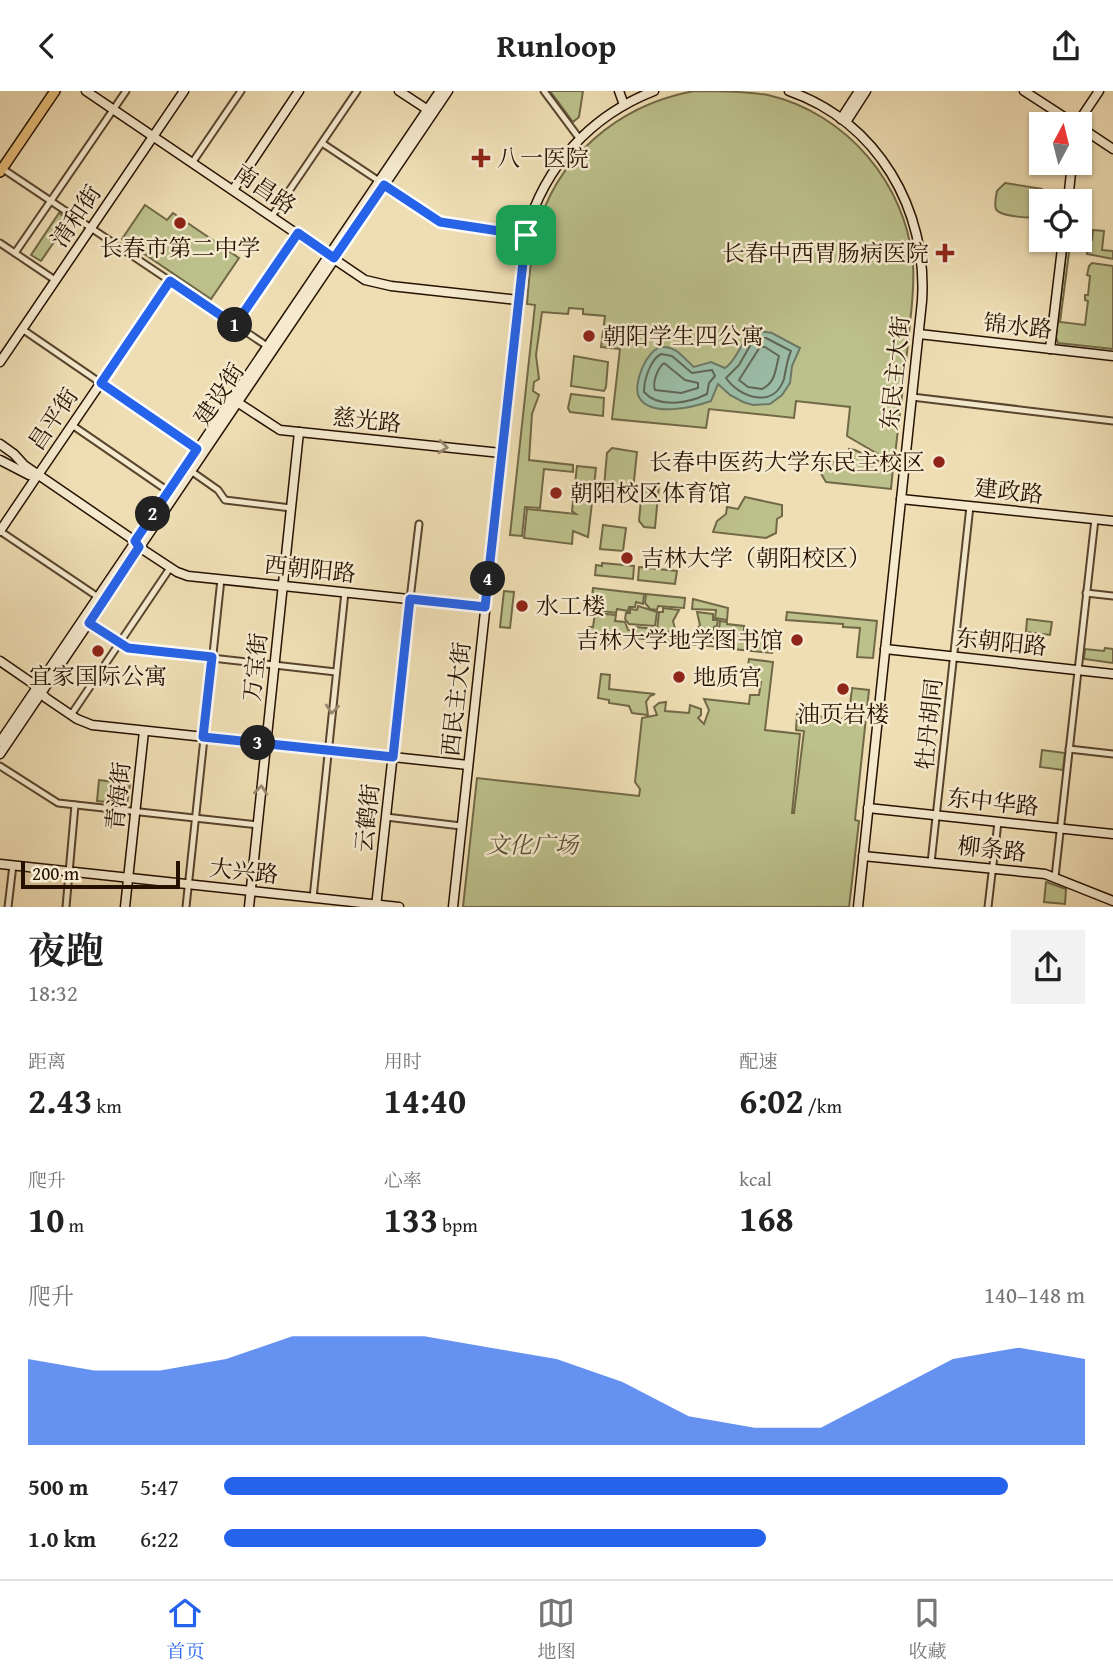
<!DOCTYPE html>
<html lang="zh">
<head>
<meta charset="utf-8">
<style>
	body { margin:0; font-family:"Gentium Book Plus","Noto Serif SC",serif; background:#f2f2f2; color:#222; height:100vh; display:flex; flex-direction:column; font-size:26px; white-space:nowrap }
	* { box-sizing:border-box; margin:0 }
	p { font-size:23px; color:#767676 }
	.icon { flex:none; width:38px; height:38px; fill:none; stroke:currentColor; stroke-width:2; stroke-linecap:round; stroke-linejoin:round }
	.map { position:relative; height:816px; overflow:hidden }
	.side { display:flex; flex-direction:column; background:#fff; flex:1 }
	.side>* { flex:none }
	.needle { width:46px; rotate:7deg }
	.buttons { position:absolute; left:1029px; top:21px; display:grid; gap:14px }
	.buttons a { display:grid; place-items:center; width:63px; height:63px; border-radius:0px; background:#fff; box-shadow:0 2px 5px #0004; font-size:35px }
	.scale { position:absolute; left:21px; bottom:18px; width:159px; box-sizing:border-box; padding-left:7px; border:4px solid #261100; border-top:0; font-size:19px; line-height:24px; white-space:nowrap; color:#261100; -webkit-text-stroke:5px #f5eace; paint-order:stroke }
	.pin { position:absolute; display:grid; place-items:center; width:60px; height:60px; color:#fff; margin:-30px; border-radius:14px; box-shadow:0 4px 10px #0006 }
	.km { position:absolute; width:35px; height:35px; margin:-18px; border-radius:50%; background:#222; color:#fff; font-size:19px; line-height:35px; text-align:center }
	.round { display:grid; place-items:center; flex:none; width:74px; height:74px; border-radius:0px; background:#f2f2f2 }
	.headline { display:flex; align-items:center; justify-content:space-between; height:119px; padding:0 28px }
	h1 { font-size:38px; font-weight:700; line-height:52px }
	.stats { display:grid; grid-template-columns:repeat(3,1fr); gap:10px; height:119px; padding:7px 28px }
	.stats div { display:grid; align-content:center }
	.stats b { font-size:35px; font-weight:700 }
	.stats small { font-size:19px; font-weight:400 }
	.stats p { font-size:19px }
	.chart { height:196px; padding:14px 28px }
	.chart p { display:flex; justify-content:space-between }
	.chart svg { width:100%; height:126px; margin-top:7px; fill:#2563eb; opacity:.7 }
	ul { padding:0 28px; list-style:none; font-size:23px }
	li { display:grid; grid-template-columns:112px 84px 1fr; align-items:center; height:52px }
	li i { height:18px; border-radius:9px; background:#2563eb }
	header { display:flex; justify-content:space-between; align-items:center; height:91px; padding:0 28px; background:#fff; font-size:32px; font-weight:700 }
	.tab-bar { display:flex; justify-content:space-around; align-items:center; height:98px; border-top:2px solid #e0e0e0; background:#fff; font-size:19px; color:#767676 }
	.tab-bar a { display:grid; justify-items:center; gap:4px }
	.tab-bar .current { color:#2563eb }
	.map>svg:first-child { display:block }
</style>
</head>
<body>
<header><svg class="icon" aria-label="back" viewBox="0 0 24 24"><path d="M15 5l-7 7 7 7"/></svg>Runloop<svg class="icon" aria-label="share" viewBox="0 0 24 24"><path d="M12 15V3M7 8l5-5 5 5M5 13v7h14v-7"/></svg></header>
<div class="map">
<svg width="1113" height="816" viewBox="0 0 1113 816">
	<rect width="100%" height="100%" fill="#efdeb4"/>
	<filter id="stains"><feTurbulence type="fractalNoise" baseFrequency=".00286" numOctaves="4"/><feColorMatrix values="0 0 0 0 .2 0 0 0 0 .09 0 0 0 0 .02 0 0 0 .5 -.17"/></filter>
	<radialGradient id="worn" r=".72"><stop offset=".6" stop-color="#630" stop-opacity="0"/><stop offset="1" stop-color="#630" stop-opacity=".3"/></radialGradient>
	<g fill="#bcc08b" stroke="#716846" stroke-width="2">
		<path d="M550,0H583L579,26L573,31Z"/>
		<path d="M694,0C718,0 744,0 768,4C846,22 907,93 913,174C915,200 910,227 908,253C904,290 899,327 895,364L890,370L847,345L850,316L796,310L794,327L709,318L706,337L612,328L620,258L601,256L605,225L583,223V218L569,217L568,223L542,221L536,264L539,288L534,291L533,300L539,304L532,323L529,369L573,374V381L544,378L540,417L525,416L522,445L510,444L535,214L527,213C529,190 530,166 536,143C555,67 618,14 694,0Z"/>
		<path d="M1005,92L1042,98L1046,104V110H1041V125C1034,128 1000,126 996,118C994,113 996,105 997,100Z"/>
		<path d="M145,114L167,129L173,122L239,167L211,208L122,148Z"/>
		<path d="M59,122L69,129L41,170L31,164Z"/>
		<path d="M1093,139L1104,140L1102,159L1113,160V168L1087,163L1088,149H1092Z"/>
		<path d="M1067,153L1070,154L1060,231L1085,234L1088,210L1085,209V204H1088L1090,185L1087,184L1089,175L1092,172L1113,175V258L1058,252L1056,246Z"/>
		<path d="M574,265L608,271L606,296L604,300L571,295Z"/>
		<path d="M571,303L604,307L603,325L570,321L568,317Z"/>
		<path d="M612,357L637,361L633,399L604,396L607,362Z"/>
		<path d="M849,358L855,359L893,377L891,398L826,391L820,381L827,370L847,372Z"/>
		<path d="M577,375L596,377L588,446L573,440L572,453L524,447L527,418L576,423L572,420Z"/>
		<path d="M648,393L659,394L655,437L644,436L639,430L642,398Z"/>
		<path d="M745,406L782,414V425L777,428L776,442L766,447L713,441L717,430L726,423L727,416L738,418Z"/>
		<path d="M603,434L626,437L623,460L600,458Z"/>
		<path d="M602,472L634,475L633,488L595,484L596,474L602,475Z"/>
		<path d="M639,476L677,480L675,493L638,489Z"/>
		<path d="M593,497L644,503L643,513L636,511L635,516H629L628,520L617,518L616,522L595,519V517L591,516Z"/>
		<path d="M504,500L514,501L510,537L500,536Z"/>
		<path d="M646,503L685,507L684,517L658,515L657,519L650,518L645,512Z"/>
		<path d="M693,508L728,517L727,529L715,527L716,519L692,518Z"/>
		<path d="M638,515L657,521L655,535L629,533L625,528L626,522H630V518L637,519Z"/>
		<path d="M663,517L679,519L673,530L676,542L657,539L659,521H663Z"/>
		<path d="M697,521L713,523V529H718L717,535L714,536V539L716,540V546L693,543L700,534Z"/>
		<path d="M787,521L877,530L873,567L857,566L860,537L843,536V533L786,529Z"/>
		<path d="M595,522L616,524L615,530L625,531L628,539L633,540L632,547L591,542L589,536H593Z"/>
		<path d="M1027,528L1052,531L1050,544L1026,541Z"/>
		<path d="M720,530L727,531V533L744,535V544L774,547L772,562L733,558L734,546L723,544L719,538Z"/>
		<path d="M636,536L655,538V541L682,544L681,552L635,547Z"/>
		<path d="M689,545L717,548L718,545L731,546L730,557L688,553Z"/>
		<path d="M1105,557L1113,558V572L1084,568L1085,558L1104,560Z"/>
		<path d="M749,568L773,571L765,639L800,643L792,722H794L804,640L796,639L797,623L845,628L847,615H850L852,597L869,599L855,729L859,730L849,816H463L477,687L639,705L640,698L635,691L642,627L657,624L654,616L659,612L666,611L665,620L689,622L690,614L701,618V624L698,627L704,633L709,619L704,608L749,613L750,604H759L761,591L752,589V583L747,582Z"/>
		<path d="M601,583L610,584L609,598L655,603L650,605L646,611L648,624L632,622L629,615L609,612V609L598,607Z"/>
		<path d="M1042,659L1065,662L1063,679L1040,676Z"/>
		<path d="M99,689L130,693L127,713L97,710Z"/>
		<path d="M1046,791L1066,798L1065,813L1044,811Z"/>
	</g>
	<path fill="#9bbda8" stroke="#6c7865" stroke-width="2" d="M759,240L772,242L800,257L792,275L790,292L782,304L770,313L753,314L743,311L730,304L718,293L711,310C694,316 650,327 639,306C632,294 647,257 662,256C677,255 684,268 694,276L711,271L725,277C740,267 740,245 759,240Z"/>
	<g fill="none" stroke-linecap="round" stroke-linejoin="round">
		<g stroke="#606754" stroke-width="2">
			<path d="M757,247H766L791,260C787,269 786,278 784,288C774,318 740,307 726,287L739,274L751,253Z"/>
			<path d="M760,256H765L779,265C775,279 776,291 762,298L748,296L739,289Z"/>
			<path d="M661,263L672,265L692,282L712,279L715,285L709,292L707,303C689,312 659,318 644,301C644,289 650,269 661,263Z"/>
			<path d="M664,272L685,289L698,292V297L681,302L655,299C652,291 658,277 664,272Z"/>
		</g>
		<defs>
			<g id="street">
				<path d="M544,0L579,47"/>
				<path d="M322,52L379,90"/>
				<path d="M192,72L241,0"/>
				<path d="M3,78L267,255"/>
				<path d="M384,94L437,130L526,144"/>
				<path d="M272,125L357,0"/>
				<path d="M0,152L55,189"/>
				<path d="M15,162L126,0"/>
				<path d="M235,234L298,143"/>
				<path d="M22,238L197,358"/>
				<path d="M912,306L1113,330"/>
				<path d="M72,334L168,400"/>
				<path d="M191,380L218,399L225,409L291,417"/>
				<path d="M0,440L98,506"/>
				<path d="M1086,502L1113,505"/>
				<path d="M410,508L419,433"/>
				<path d="M89,532L132,558L336,581"/>
				<path d="M71,624L170,477"/>
				<path d="M1069,658L1113,663"/>
				<path d="M0,675L58,712L258,734"/>
				<path d="M386,726L461,735"/>
				<path d="M931,772L970,415"/>
				<path d="M1055,786L1095,428"/>
				<path d="M313,807L345,501"/>
				<path d="M8,816L13,774"/>
				<path d="M66,816L75,714"/>
				<path d="M186,816L221,488"/>
				<path d="M988,816L998,731"/>
			</g>
			<g id="secondary">
				<path d="M86,0L365,189L391,195L518,209"/>
				<path d="M399,0L428,19"/>
				<path d="M619,0L624,14"/>
				<path d="M789,0C878,31 928,119 922,210L858,816"/>
				<path d="M1024,0L1075,33"/>
				<path d="M841,28L859,0"/>
				<path d="M846,31L866,0"/>
				<path d="M1077,33L1099,0"/>
				<path d="M1080,36L1113,58"/>
				<path d="M233,99L299,0"/>
				<path d="M1068,110L1072,72"/>
				<path d="M919,243L1113,265"/>
				<path d="M1050,258L1063,149"/>
				<path d="M0,271L184,0"/>
				<path d="M237,311L280,339L501,362"/>
				<path d="M0,353L14,363L24,374L135,450L139,456L177,481L188,485L485,516"/>
				<path d="M0,369L29,384"/>
				<path d="M38,384L170,190"/>
				<path d="M901,408L1113,430"/>
				<path d="M0,440L35,388"/>
				<path d="M885,558L1113,583"/>
				<path d="M0,570L32,592L46,607L77,628L92,634L468,674"/>
				<path d="M0,651L440,0"/>
				<path d="M0,663L448,0"/>
				<path d="M868,717L1113,743"/>
				<path d="M863,765L1045,783L1113,810"/>
				<path d="M0,773L399,816"/>
				<path d="M125,816L144,640"/>
				<path d="M249,816L299,341"/>
				<path d="M376,816L410,508"/>
				<path d="M453,816L526,141C545,75 590,25 654,0"/>
			</g>
			<path id="primary" d="M0,81L55,0"/>
		</defs>
		<use href="#street" stroke="#58442d" stroke-width="9"/>
		<use href="#secondary" stroke="#261100" stroke-width="11"/>
		<use href="#primary" stroke="#261100" stroke-width="12"/>
		<use href="#street" stroke="#f5eace" stroke-width="5"/>
		<use href="#secondary" stroke="#f5eace" stroke-width="8"/>
		<use href="#primary" stroke="#e8bf7a" stroke-width="9"/>
	</g>
	<defs><path id="oneway-chevron" d="M-2-3.5L2.5 0L-2 3.5" fill="none" stroke-width="1.6" stroke-linecap="round" stroke-linejoin="round" transform="scale(1.75)"/></defs>
	<g stroke="#988871">
		<use href="#oneway-chevron" transform="translate(443 356) rotate(6)"/>
		<use href="#oneway-chevron" transform="translate(332 618) rotate(96)"/>
		<use href="#oneway-chevron" transform="translate(261 699) rotate(-84)"/>
	</g>
	<g fill="none" stroke-linecap="round" stroke-linejoin="round">
		<defs>
			<path id="route" d="M384,94L440,131L526,144L485,516L410,508L393,666L203,646L212,566L128,557L89,532L139,456L135,450L197,358L101,292L170,190L235,234L298,142L334,167Z"/>
		</defs>
		<use href="#route" stroke="#fff" stroke-width="14"/>
		<use href="#route" stroke="#2563eb" stroke-width="9"/>
	</g>
	<g fill="#8f2418" stroke="#f5eace" stroke-width="2.5">
		<path d="M477.5 56.5h7v7h7v7h-7v7h-7v-7h-7v-7h7z"/>
		<circle cx="180" cy="132" r="7"/>
		<path d="M941.5 151.5h7v7h7v7h-7v7h-7v-7h-7v-7h7z"/>
		<circle cx="589" cy="245" r="7"/>
		<circle cx="939" cy="371" r="7"/>
		<circle cx="556" cy="402" r="7"/>
		<circle cx="627" cy="467" r="7"/>
		<circle cx="522" cy="515" r="7"/>
		<circle cx="797" cy="549" r="7"/>
		<circle cx="98" cy="560" r="7"/>
		<circle cx="679" cy="586" r="7"/>
		<circle cx="843" cy="598" r="7"/>
	</g>
	<g text-anchor="middle" stroke-width="5" stroke-linejoin="round" paint-order="stroke">
		<g font-size="23" fill="#261100" stroke="#f5eace" text-anchor="start">
			<text x="497" y="75">八一医院</text>
			<text x="180" y="165" text-anchor="middle">长春市第二中学</text>
			<text x="929" y="170" text-anchor="end">长春中西胃肠病医院</text>
			<text x="603" y="253">朝阳学生四公寓</text>
			<text x="925" y="379" text-anchor="end">长春中医药大学东民主校区</text>
			<text x="570" y="410">朝阳校区体育馆</text>
			<text x="641" y="475">吉林大学（朝阳校区）</text>
			<text x="536" y="523">水工楼</text>
			<text x="783" y="557" text-anchor="end">吉林大学地学图书馆</text>
			<text x="98" y="593" text-anchor="middle">宜家国际公寓</text>
			<text x="693" y="594">地质宫</text>
			<text x="843" y="631" text-anchor="middle">油页岩楼</text>
		</g>
		<g font-size="23" fill="#261100" stroke="#f5eace">
			<text transform="translate(265 98) rotate(34)" y="8">南昌路</text>
			<text transform="translate(76 125) rotate(-56)" y="8">清和街</text>
			<text transform="translate(1018 235) rotate(6)" y="8">锦水路</text>
			<text transform="translate(895 282) rotate(-84)" y="8">东民主大街</text>
			<text transform="translate(219 303) rotate(-56)" y="8">建设街</text>
			<text transform="translate(53 328) rotate(-56)" y="8">昌平街</text>
			<text transform="translate(367 329) rotate(6)" y="8">慈光路</text>
			<text transform="translate(1009 400) rotate(6)" y="8">建政路</text>
			<text transform="translate(310 478) rotate(6)" y="8">西朝阳路</text>
			<text transform="translate(1001 551) rotate(6)" y="8">东朝阳路</text>
			<text transform="translate(255 576) rotate(-84)" y="8">万宝街</text>
			<text transform="translate(456 608) rotate(-84)" y="8">西民主大街</text>
			<text transform="translate(929 633) rotate(-84)" y="8">牡丹胡同</text>
			<text transform="translate(118 705) rotate(-84)" y="8">青海街</text>
			<text transform="translate(993 711) rotate(6)" y="8">东中华路</text>
			<text transform="translate(367 727) rotate(-84)" y="8">云鹤街</text>
			<text transform="translate(992 758) rotate(6)" y="8">柳条路</text>
			<text transform="translate(244 780) rotate(6)" y="8">大兴路</text>
		</g>
		<g font-size="23" font-style="italic" fill="#5a4e31" stroke="#f5eace">
			<text x="532" y="762">文化广场</text>
		</g>
	</g>
	<rect width="100%" height="100%" filter="url(#stains)"/>
	<rect width="100%" height="100%" fill="url(#worn)"/>
</svg>
<div class="buttons">
<a><svg class="needle" viewBox="-14 -14 28 28"><path d="M0-13l5 13h-10z" fill="#e53935"/><path d="M0 13l5-13h-10z" fill="#767676"/></svg></a>
<a><svg class="icon" aria-label="locate" viewBox="0 0 24 24"><circle cx="12" cy="12" r="6"/><path d="M12 2v4M12 18v4M2 12h4M18 12h4"/></svg></a>
</div>
<div class="scale">200 m</div>
<div class="pin" style="left:526px;top:144px;background:#1e9e55"><svg class="icon" aria-label="arrive" viewBox="0 0 24 24"><path d="M6 21V4h12l-3 4 3 4H6"/></svg></div>
<b class="km" style="left:235px;top:234px">1</b>
<b class="km" style="left:153px;top:423px">2</b>
<b class="km" style="left:258px;top:652px">3</b>
<b class="km" style="left:488px;top:488px">4</b>
</div>
<section class="side">
<div class="headline"><div><h1>夜跑</h1><p>18:32</p></div><a class="round"><svg class="icon" aria-label="share" viewBox="0 0 24 24"><path d="M12 15V3M7 8l5-5 5 5M5 13v7h14v-7"/></svg></a></div>
<div class="stats">
<div><p>距离</p><b>2.43<small> km</small></b></div>
<div><p>用时</p><b>14:40</b></div>
<div><p>配速</p><b>6:02<small> /km</small></b></div>
</div>
<div class="stats">
<div><p>爬升</p><b>10<small> m</small></b></div>
<div><p>心率</p><b>133<small> bpm</small></b></div>
<div><p>kcal</p><b>168</b></div>
</div>
<div class="chart"><p><span>爬升</span>140–148 m</p>
<svg viewBox="0 0 160 44" preserveAspectRatio="none"><path d="M0 44V14L10 18L20 18L30 14L40 6L50 6L60 6L70 10L80 14L90 22L100 34L110 38L120 38L130 26L140 14L150 10L160 14V44z"/></svg>
</div>
<ul>
<li><b>500 m</b>5:47<i style="width:91%"></i></li>
<li><b>1.0 km</b>6:22<i style="width:63%"></i></li>
</ul>
</section>
<nav class="tab-bar">
<a class="current"><svg class="icon" aria-label="home" viewBox="0 0 24 24"><path d="M3 11l9-7 9 7M6 9v11h12V9"/></svg>首页</a>
<a><svg class="icon" aria-label="map" viewBox="0 0 24 24"><path d="M3 6l6-2 6 2 6-2v14l-6 2-6-2-6 2zM9 4v14M15 6v14"/></svg>地图</a>
<a><svg class="icon" aria-label="saved" viewBox="0 0 24 24"><path d="M7 4h10v16l-5-4-5 4z"/></svg>收藏</a>
</nav>
</body>
</html>
